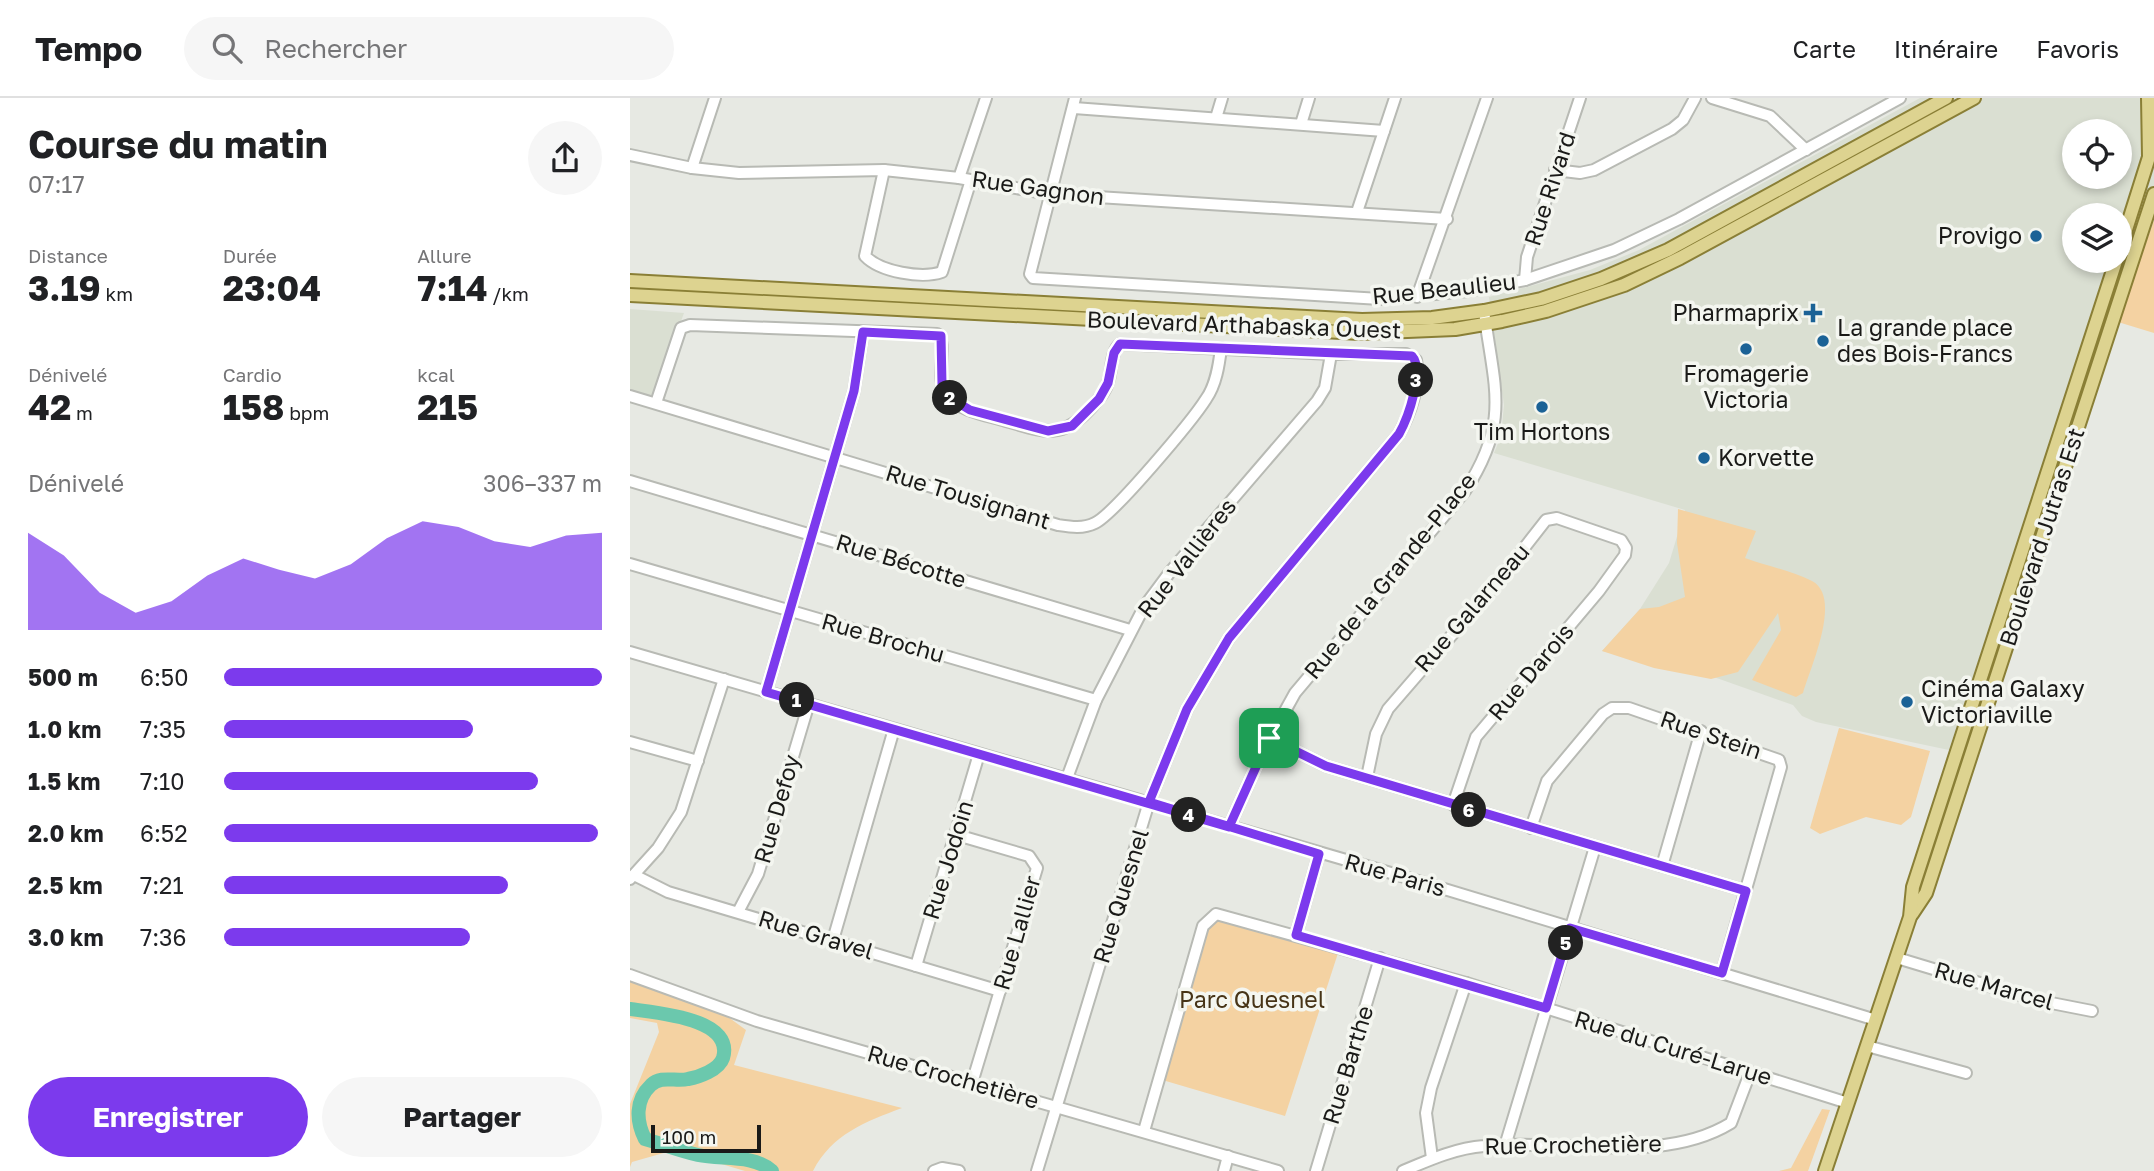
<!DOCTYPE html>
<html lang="fr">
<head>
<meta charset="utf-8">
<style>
	body { margin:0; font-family:"Golos Text",sans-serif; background:#f6f6f6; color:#202124; height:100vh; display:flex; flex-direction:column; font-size:26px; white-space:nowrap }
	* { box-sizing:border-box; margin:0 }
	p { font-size:23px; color:#757577 }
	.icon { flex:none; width:38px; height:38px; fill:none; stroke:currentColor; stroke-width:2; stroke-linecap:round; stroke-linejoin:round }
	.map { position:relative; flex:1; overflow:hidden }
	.drawer { display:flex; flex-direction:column; background:#fff; width:630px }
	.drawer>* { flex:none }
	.buttons { position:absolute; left:1432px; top:21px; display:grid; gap:14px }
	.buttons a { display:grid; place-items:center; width:70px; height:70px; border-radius:50%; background:#fff; box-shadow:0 4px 10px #0003; font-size:35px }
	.scale { position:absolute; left:21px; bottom:18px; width:110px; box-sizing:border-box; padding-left:7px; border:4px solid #1a1a18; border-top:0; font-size:19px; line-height:24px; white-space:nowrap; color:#1a1a18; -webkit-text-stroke:5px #f4f6f0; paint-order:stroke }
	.pin { position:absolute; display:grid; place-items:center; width:60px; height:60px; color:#fff; margin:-30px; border-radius:14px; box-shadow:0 4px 10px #0006 }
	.km { position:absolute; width:35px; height:35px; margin:-18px; border-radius:50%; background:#222; color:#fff; font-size:19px; line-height:35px; text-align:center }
	.round { display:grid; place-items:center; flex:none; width:74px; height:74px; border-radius:37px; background:#f6f6f6 }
	.overview { display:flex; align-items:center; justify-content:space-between; height:119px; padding:0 28px }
	h1 { font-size:38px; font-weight:700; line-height:52px }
	.metrics { display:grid; grid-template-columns:repeat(3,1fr); gap:10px; height:119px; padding:7px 28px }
	.metrics div { display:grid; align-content:center }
	.metrics b { font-size:35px; font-weight:700 }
	.metrics small { font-size:19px; font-weight:400 }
	.metrics p { font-size:19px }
	.chart { height:196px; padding:14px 28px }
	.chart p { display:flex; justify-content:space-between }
	.chart svg { width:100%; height:126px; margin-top:7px; fill:#7c3aed; opacity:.7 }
	.cta { display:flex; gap:14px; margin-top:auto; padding:14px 28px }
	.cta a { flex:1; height:80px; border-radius:42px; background:#7c3aed; color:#fff; font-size:28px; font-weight:700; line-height:80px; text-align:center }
	.cta a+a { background:#f6f6f6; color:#202124 }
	ul { padding:0 28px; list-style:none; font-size:23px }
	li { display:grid; grid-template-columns:112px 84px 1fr; align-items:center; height:52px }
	li i { height:18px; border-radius:9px; background:#7c3aed }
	header { display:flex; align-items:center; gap:42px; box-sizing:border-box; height:98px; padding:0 35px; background:#fff; border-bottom:2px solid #e0e0e0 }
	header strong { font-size:33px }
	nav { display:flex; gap:38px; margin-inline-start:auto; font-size:24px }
	.search { width:490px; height:63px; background:#f6f6f6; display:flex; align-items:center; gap:18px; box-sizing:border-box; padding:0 24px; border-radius:38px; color:#757577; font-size:26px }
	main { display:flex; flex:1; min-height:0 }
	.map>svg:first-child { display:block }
</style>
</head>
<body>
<header>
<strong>Tempo</strong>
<div class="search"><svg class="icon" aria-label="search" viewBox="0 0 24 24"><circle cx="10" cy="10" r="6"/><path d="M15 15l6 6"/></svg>Rechercher</div>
<nav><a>Carte</a><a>Itinéraire</a><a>Favoris</a></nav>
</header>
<main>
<section class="drawer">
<div class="overview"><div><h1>Course du matin</h1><p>07:17</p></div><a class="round"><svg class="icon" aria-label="share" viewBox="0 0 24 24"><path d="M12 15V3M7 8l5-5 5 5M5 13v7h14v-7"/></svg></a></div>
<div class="metrics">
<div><p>Distance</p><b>3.19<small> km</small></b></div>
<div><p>Durée</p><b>23:04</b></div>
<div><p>Allure</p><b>7:14<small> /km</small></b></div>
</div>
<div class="metrics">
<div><p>Dénivelé</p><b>42<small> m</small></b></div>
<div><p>Cardio</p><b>158<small> bpm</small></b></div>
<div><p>kcal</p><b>215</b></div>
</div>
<div class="chart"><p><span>Dénivelé</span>306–337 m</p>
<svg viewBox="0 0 160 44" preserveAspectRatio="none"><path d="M0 44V10L10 18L20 31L30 38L40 34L50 25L60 19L70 23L80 26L90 21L100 12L110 6L120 8L130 13L140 15L150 11L160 10V44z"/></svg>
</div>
<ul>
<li><b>500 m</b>6:50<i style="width:100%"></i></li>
<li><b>1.0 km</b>7:35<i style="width:66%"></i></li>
<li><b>1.5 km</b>7:10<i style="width:83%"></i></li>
<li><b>2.0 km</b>6:52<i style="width:99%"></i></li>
<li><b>2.5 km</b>7:21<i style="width:75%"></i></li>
<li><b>3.0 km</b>7:36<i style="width:65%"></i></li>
</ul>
<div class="cta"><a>Enregistrer</a><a>Partager</a></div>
</section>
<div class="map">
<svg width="1524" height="1073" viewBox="0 0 1524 1073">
	<rect width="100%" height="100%" fill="#e7e9e3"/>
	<g fill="#dadfd2" fill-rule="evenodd">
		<path d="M1290,0H1524V97L1502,91L1489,136V117H1444V163H1480L1319,652L1186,624L1172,618L1163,607L1081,578L972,553L1010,511L1039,465L1055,412L864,355L871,338L874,307L859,199L960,172L1009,152ZM1444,33H1489V79H1444Z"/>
		<path d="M0,211L54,215L23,299L0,293Z"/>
	</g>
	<g fill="#f4d2a2">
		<path d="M1524,122V235L1488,224Z"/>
		<path d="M1048,411L1126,433L1115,460C1137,468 1162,473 1182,483C1213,499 1180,570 1173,595L1166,599L1122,582L1151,532L1148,515L1108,574L1081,581L1024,570L972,553L1010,511L1029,509L1055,499L1047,445Z"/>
		<path d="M1209,630L1300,653L1281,719L1271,727L1236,719L1190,736L1180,730Z"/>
		<path d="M586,816L710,849L655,1018L529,981L573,828Z"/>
		<path d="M0,883L94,916L116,932L104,967L272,1010C235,1024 202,1036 183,1073H115L44,1052L2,1064L0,1069V1006L29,934L27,925L0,920Z"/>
		<path d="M1192,1011L1200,1012L1178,1073H1149L1161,1070Z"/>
	</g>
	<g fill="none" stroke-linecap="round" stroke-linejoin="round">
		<path stroke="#6bc8ad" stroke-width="14" d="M0,911C26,915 105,920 93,960C89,972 69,979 58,981C46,984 31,977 21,987C5,1002 6,1023 15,1041C32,1046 50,1053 68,1057C92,1062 123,1056 142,1073"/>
		<defs>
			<g id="minor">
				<path d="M445,0L400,176L403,180L750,201L838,193L895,182L984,152L1049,121L1270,0"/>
				<path d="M1082,0L1140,18L1176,52"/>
				<path d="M444,10L754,33"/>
				<path d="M586,20L592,0"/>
				<path d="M671,26L679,0"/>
				<path d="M0,57L62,70L109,75L254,72L329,80L420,96L817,121"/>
				<path d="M62,70L85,0"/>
				<path d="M254,72L235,158C250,174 292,181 312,174L341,82"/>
				<path d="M925,72L950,75L964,72L1042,31L1053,22L1065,0"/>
				<path d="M329,80L356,0"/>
				<path d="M727,114L765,0"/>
				<path d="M895,182L897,159L950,0"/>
				<path d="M787,199L857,0"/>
				<path d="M0,298L428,427C441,429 453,431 465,425C484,416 562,323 576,301C586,287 589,267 591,250"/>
				<path d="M26,305L51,230L60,227L307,236C319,246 304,281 317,297C331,314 356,317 376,323C412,333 430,343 459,312C468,302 476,294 479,281C482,270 481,253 490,246L701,256H776L786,262C791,285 780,316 769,336L599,540L557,611L519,704L407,1073"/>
				<path d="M0,383L500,532"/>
				<path d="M0,466L466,602"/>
				<path d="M0,554L778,780L1246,922"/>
				<path d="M136,594L224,293L233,234"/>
				<path d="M639,640L696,668L1116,793"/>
				<path d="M0,644L68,663"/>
				<path d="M737,679L746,636L758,611L866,486L916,422L927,420L991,442L996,450L995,457L969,493L846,639L823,707"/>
				<path d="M437,680L466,602L514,509L540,474L687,303L695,290L701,256"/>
				<path d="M599,729L634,651L665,595L835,393C881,323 864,290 854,213"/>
				<path d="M901,730L917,683L973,616L982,610H999L1149,662L1151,669L1092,875"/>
				<path d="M327,737L399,758L407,770L342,985"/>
				<path d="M1032,768L1071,633"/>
				<path d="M4,777L38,794L370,893"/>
				<path d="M0,781L28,750L51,714L94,581"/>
				<path d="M108,814L128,776L179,605"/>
				<path d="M666,837L689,756"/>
				<path d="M203,842L264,631"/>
				<path d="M1267,860L1406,902L1462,913"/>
				<path d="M286,868L349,656"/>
				<path d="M0,877L127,923L648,1073"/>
				<path d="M1237,948L1336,975"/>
				<path d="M514,1033L573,828L586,816L836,885L1218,1005"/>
				<path d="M875,1048L965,749"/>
				<path d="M802,1060L796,1015L801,990L836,885"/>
				<path d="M304,1073L312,1070L329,1073"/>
				<path d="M594,1073L598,1058"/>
				<path d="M686,1073L750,860"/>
				<path d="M773,1073C799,1062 826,1050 854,1048C932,1040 1031,1068 1101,1025L1120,975"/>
			</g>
			<g id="major">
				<path d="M1489,154L1519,59L1518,0"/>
				<path d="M0,183L732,222L802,220L854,213L911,201L971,181L1038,152L1316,0"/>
				<path d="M0,197L730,235L825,231L872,223L916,213L994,187L1050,160L1344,0"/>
				<path d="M1282,816L1296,795L1524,96"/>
				<path d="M1195,1073L1280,819L1283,789L1486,163"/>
			</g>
		</defs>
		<use href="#minor" stroke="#b8bab4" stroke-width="14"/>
		<use href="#major" stroke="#8a7f36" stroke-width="16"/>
		<use href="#minor" stroke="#fff" stroke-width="10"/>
		<use href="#major" stroke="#ddd390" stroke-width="12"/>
	</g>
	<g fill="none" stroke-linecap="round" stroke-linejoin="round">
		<defs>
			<path id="route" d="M639,640L599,729L136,594L224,293L233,234L311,238L312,286L320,300L340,312L418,333L442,328L469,301L478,285L484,255L490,246L782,258C795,272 778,320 769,336L599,540L557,611L519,704L689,756L666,837L916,910L940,830L1092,875L1116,793L696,668L639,640"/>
		</defs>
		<use href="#route" stroke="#fff" stroke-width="14"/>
		<use href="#route" stroke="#7c3aed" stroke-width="9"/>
	</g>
	<g fill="#1b6296" stroke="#f4f6f0" stroke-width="2.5">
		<circle cx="1406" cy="138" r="7"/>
		<path d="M1179.5 204.5h7v7h7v7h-7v7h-7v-7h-7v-7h7z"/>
		<circle cx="1193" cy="243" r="7"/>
		<circle cx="1116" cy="251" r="7"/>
		<circle cx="912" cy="309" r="7"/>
		<circle cx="1074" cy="360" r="7"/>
		<circle cx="1277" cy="604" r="7"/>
	</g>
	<g text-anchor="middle" stroke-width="7" stroke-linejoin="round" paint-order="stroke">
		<g font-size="23" fill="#1a1a18" stroke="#f4f6f0">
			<text transform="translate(408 90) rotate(8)" y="8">Rue Gagnon</text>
			<text transform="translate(920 91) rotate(-72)" y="8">Rue Rivard</text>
			<text transform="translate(814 191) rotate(-6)" y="8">Rue Beaulieu</text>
			<text transform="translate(614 227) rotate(2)" y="8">Boulevard Arthabaska Ouest</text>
			<text transform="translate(338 399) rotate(17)" y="8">Rue Tousignant</text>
			<text transform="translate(1412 439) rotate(-72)" y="8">Boulevard Jutras Est</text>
			<text transform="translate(557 460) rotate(-52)" y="8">Rue Vallières</text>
			<text transform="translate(271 463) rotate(17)" y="8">Rue Bécotte</text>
			<text transform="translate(760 478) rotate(-51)" y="8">Rue de la Grande-Place</text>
			<text transform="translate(842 510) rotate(-49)" y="8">Rue Galarneau</text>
			<text transform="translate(253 540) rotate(16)" y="8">Rue Brochu</text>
			<text transform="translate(901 574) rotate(-50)" y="8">Rue Darois</text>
			<text transform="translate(1081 637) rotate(19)" y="8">Rue Stein</text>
			<text transform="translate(147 711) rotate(-74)" y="8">Rue Defoy</text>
			<text transform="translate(318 762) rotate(-73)" y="8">Rue Jodoin</text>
			<text transform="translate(765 777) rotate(16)" y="8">Rue Paris</text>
			<text transform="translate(491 798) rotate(-73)" y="8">Rue Quesnel</text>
			<text transform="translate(387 835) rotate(-74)" y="8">Rue Lallier</text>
			<text transform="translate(186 837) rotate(17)" y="8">Rue Gravel</text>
			<text transform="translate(1364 888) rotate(16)" y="8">Rue Marcel</text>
			<text transform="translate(1043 950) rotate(17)" y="8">Rue du Curé-Larue</text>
			<text transform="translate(718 967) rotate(-73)" y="8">Rue Barthe</text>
			<text transform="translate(323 979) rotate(16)" y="8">Rue Crochetière</text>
			<text transform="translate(943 1047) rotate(-1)" y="8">Rue Crochetière</text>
		</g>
		<g font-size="23" fill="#1a1a18" stroke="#f4f6f0" text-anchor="start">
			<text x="1392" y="146" text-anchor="end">Provigo</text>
			<text x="1169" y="223" text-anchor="end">Pharmaprix</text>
			<text x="1207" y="238">La grande place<tspan x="1207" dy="26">des Bois-Francs</tspan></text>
			<text x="1116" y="284" text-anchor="middle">Fromagerie<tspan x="1116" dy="26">Victoria</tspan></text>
			<text x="912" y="342" text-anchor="middle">Tim Hortons</text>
			<text x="1088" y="368">Korvette</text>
			<text x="1291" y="599">Cinéma Galaxy<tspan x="1291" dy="26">Victoriaville</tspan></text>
		</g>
		<g font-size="23" fill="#473417" stroke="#f4f6f0">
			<text x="622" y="910">Parc Quesnel</text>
		</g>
	</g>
</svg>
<div class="buttons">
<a><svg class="icon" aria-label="locate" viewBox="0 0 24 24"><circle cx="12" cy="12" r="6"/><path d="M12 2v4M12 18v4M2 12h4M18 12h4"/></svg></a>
<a><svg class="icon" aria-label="layers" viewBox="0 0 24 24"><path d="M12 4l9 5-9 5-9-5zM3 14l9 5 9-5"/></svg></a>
</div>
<div class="scale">100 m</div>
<div class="pin" style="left:639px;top:640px;background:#1e9e55"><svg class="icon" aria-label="arrive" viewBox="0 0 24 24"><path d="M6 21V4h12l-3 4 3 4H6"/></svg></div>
<b class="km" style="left:167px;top:602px">1</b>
<b class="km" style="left:320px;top:300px">2</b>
<b class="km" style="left:786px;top:282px">3</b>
<b class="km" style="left:559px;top:717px">4</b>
<b class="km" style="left:936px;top:845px">5</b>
<b class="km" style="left:839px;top:712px">6</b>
</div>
</main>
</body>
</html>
